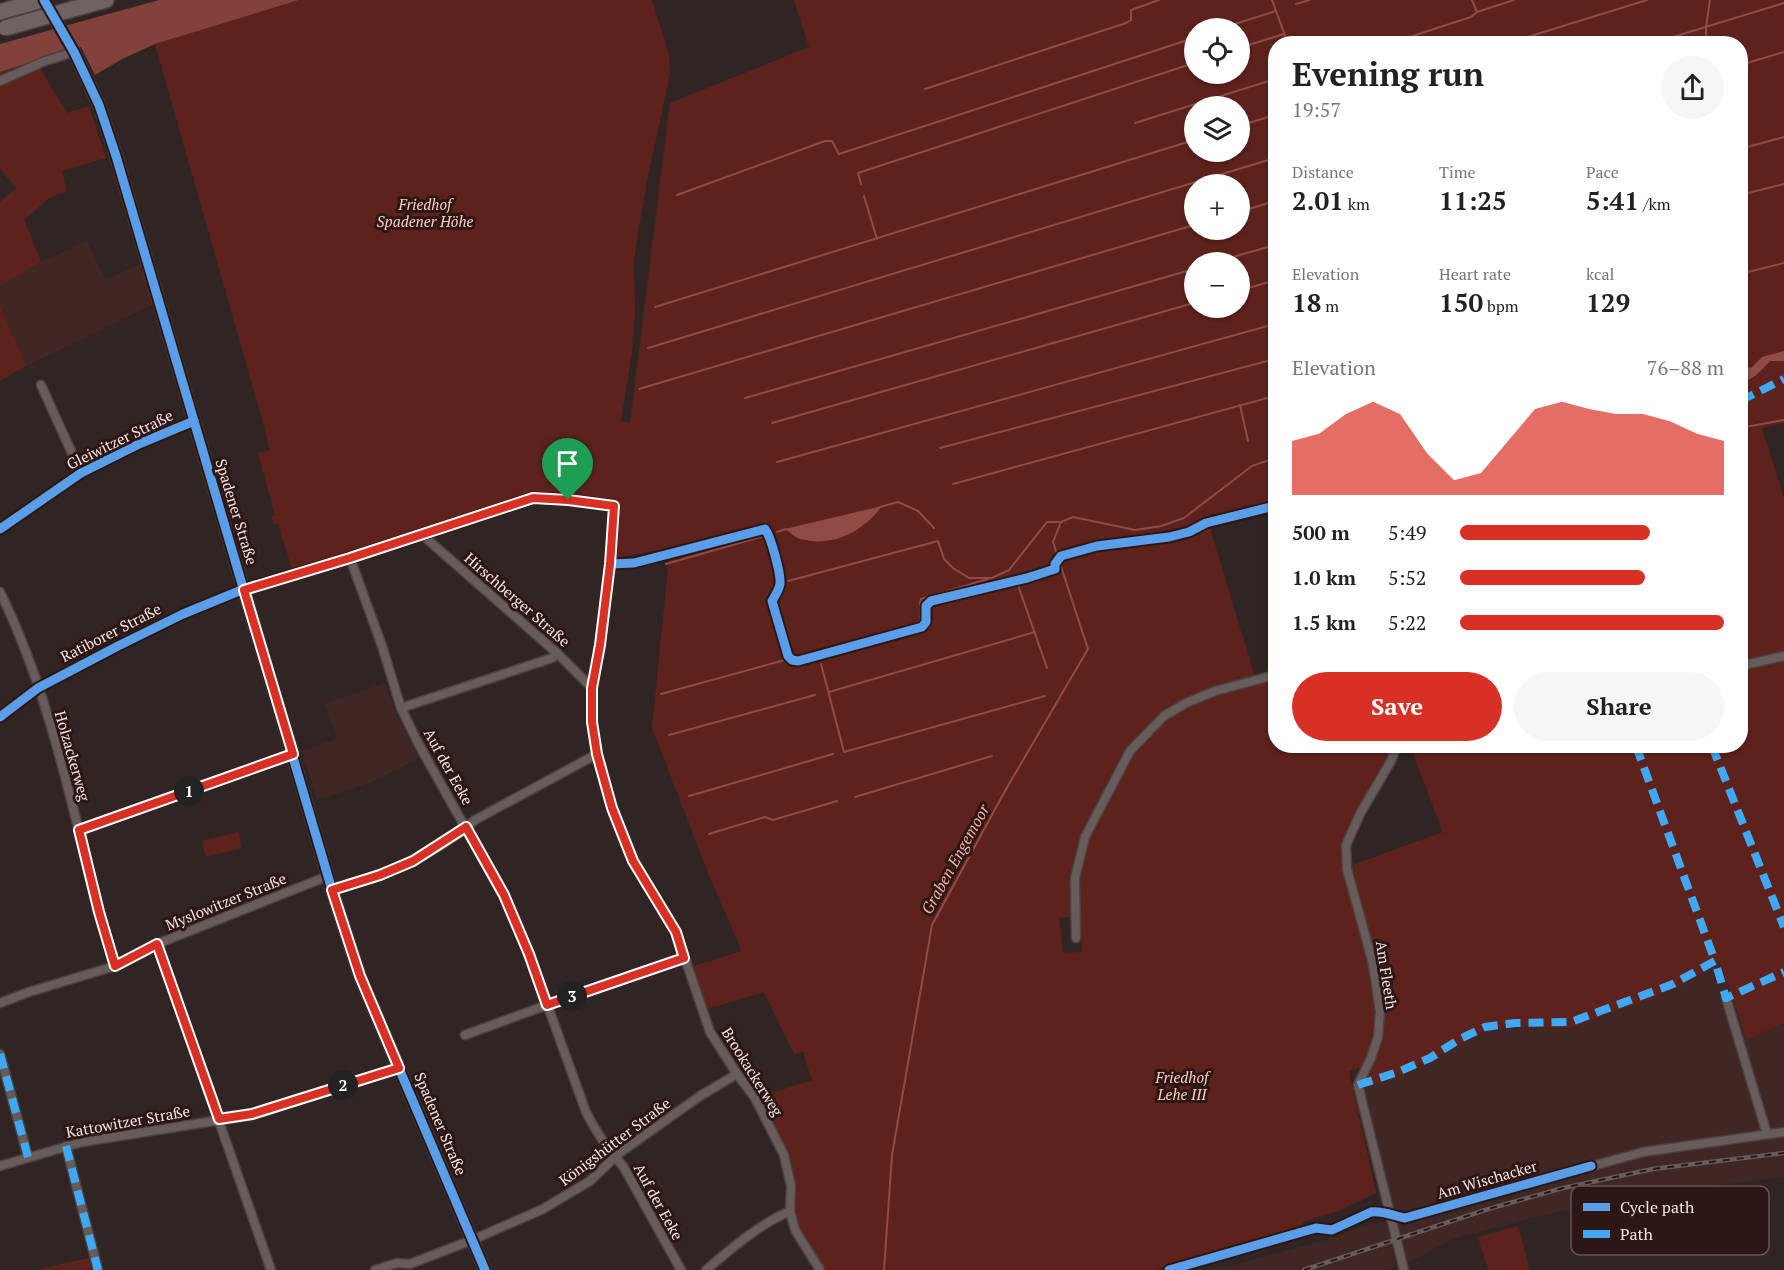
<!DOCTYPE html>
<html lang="en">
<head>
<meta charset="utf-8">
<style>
	body { margin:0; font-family:"PT Serif",serif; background:#f6f6f6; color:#222; height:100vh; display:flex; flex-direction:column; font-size:22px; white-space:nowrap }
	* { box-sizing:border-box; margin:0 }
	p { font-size:20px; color:#767676 }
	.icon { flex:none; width:33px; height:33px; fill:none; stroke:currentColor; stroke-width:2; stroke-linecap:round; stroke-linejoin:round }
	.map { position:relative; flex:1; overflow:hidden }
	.drawer { position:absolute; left:1268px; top:36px; width:480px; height:717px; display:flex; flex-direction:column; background:#fff; border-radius:24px; box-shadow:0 2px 4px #0004 }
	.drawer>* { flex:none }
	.controls { position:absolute; left:1184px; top:18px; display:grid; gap:12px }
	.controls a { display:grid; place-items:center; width:66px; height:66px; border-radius:50%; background:#fff; box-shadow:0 2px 4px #0004; font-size:30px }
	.pin { position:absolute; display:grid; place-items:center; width:51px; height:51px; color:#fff; margin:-62px -26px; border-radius:50% 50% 50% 0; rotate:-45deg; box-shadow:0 0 6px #0007 }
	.pin .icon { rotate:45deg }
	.km { position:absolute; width:30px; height:30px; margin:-15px; border-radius:50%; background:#222; color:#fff; font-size:16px; line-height:30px; text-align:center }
	.round { display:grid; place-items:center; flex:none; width:63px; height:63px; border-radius:32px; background:#f6f6f6 }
	.summary { display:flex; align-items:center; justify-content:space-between; height:102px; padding:0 24px }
	h1 { font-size:33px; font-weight:600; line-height:45px }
	.metrics { display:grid; grid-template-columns:repeat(3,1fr); gap:9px; height:102px; padding:6px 24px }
	.metrics div { display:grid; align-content:center }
	.metrics b { font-size:26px; font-weight:600 }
	.metrics small { font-size:16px; font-weight:400 }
	.metrics p { font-size:16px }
	.chart { height:168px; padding:12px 24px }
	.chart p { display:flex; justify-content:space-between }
	.chart svg { width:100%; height:108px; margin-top:6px; fill:#d93025; opacity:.7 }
	.action { display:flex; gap:12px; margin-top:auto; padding:12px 24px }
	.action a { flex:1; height:69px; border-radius:36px; background:#d93025; color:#fff; font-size:24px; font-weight:600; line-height:69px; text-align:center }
	.action a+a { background:#f6f6f6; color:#222 }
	ul { padding:0 24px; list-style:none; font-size:20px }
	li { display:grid; grid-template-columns:96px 72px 1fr; align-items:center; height:45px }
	li i { height:15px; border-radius:8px; background:#d93025 }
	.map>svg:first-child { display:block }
</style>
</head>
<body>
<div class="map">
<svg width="1784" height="1270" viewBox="0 0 1784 1270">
	<rect width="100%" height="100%" fill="#312524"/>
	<g fill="#412723">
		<path d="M87,241L105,280L143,263L156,303L26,366L0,306V286L41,262Z"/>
		<path d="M385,683L396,715L419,758L369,783L317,800L302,751L337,739L325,704Z"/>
		<path d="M1720,962L1747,1040L1784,1023V1177L1638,1194L1522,1220L1452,1239L1408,1263L1362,1088L1400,1076L1487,1030L1515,1026L1570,1028L1609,1015L1676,988Z"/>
		<path d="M1380,1221L1387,1225L1396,1266L1385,1270H1200L1233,1265L1322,1241Z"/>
	</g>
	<g fill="#5e221d" fill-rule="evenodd">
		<path d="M299,0H652L669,55L670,74L648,176L638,232L634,262L635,313L632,352L621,421L630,423L670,103L809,47L794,0H1784V423L1762,428L1784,498V1023L1747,1040L1720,962L1677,988L1645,1001L1570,1028L1515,1026L1487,1030L1400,1076L1362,1088L1381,1038L1376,964L1352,865L1443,832L1410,746H1740V44H1275V511L1210,528L1255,677L1212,687L1164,713L1124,750L1083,831L1071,878L1070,893L1071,917L1059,918L1063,953L1082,952L1078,878L1088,838L1116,784L1136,750L1165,720L1187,707L1210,696L1275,678V746H1392L1388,759L1357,810L1343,845L1370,964L1377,1011L1375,1032L1369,1053L1362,1067L1349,1071L1376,1193L1338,1211L1302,1222L1303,1225L1156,1270H822L798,1229L794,1218L795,1185L788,1154L760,1097L812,1080L803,1052L794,1054L764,992L707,1009L691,967L742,951L711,880L652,728L670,548L614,558L618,503L545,493L531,494L292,569L278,524L274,525L271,516L275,515L258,453L270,450L264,426L155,44ZM1194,28H1239V74H1194ZM1194,106H1239V152H1194ZM1194,184H1239V230H1194ZM1194,262H1239V308H1194Z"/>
		<path d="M36,62L67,113L89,106L106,158L62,171L67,191L49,198L24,220L41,262L0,286V202L16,188L0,169V72Z"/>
		<path d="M0,306L26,366L0,381Z"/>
		<path d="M238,832L242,848L206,857L202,841Z"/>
		<path d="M1518,1226L1530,1270H1488L1478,1237Z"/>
		<path d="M89,1258L91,1270L39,1269Z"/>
	</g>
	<path fill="#82413a" d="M159,0H299L155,44L124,58L95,75L81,47L0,72V44Z"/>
	<g fill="#914b45">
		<path d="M1784,351V361H1770C1761,370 1754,381 1740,381V355H1743L1745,366L1751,368L1762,357Z"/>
		<path d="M882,506C864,531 832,548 801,539C795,538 790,532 785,529Z"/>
	</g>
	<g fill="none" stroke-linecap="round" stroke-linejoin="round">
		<g stroke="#914b45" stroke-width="2">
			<path d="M1272,0L1288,44"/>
			<path d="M1472,0L1477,12"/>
			<path d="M1296,4L1309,0"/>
			<path d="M1222,28L1276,11"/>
			<path d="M1388,44L1471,17L1477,12L1514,0"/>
			<path d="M1505,44L1647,0"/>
			<path d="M1650,44L1784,3"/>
			<path d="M1706,44V27L1710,0"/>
			<path d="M1239,48L1284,34"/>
			<path d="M1740,65L1784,52"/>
			<path d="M925,89L1126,23L1131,20V10L1159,0"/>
			<path d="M1135,123L1275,79"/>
			<path d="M1239,126L1275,115"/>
			<path d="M1740,149L1784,137"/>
			<path d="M861,184L858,173L1194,63"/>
			<path d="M677,195L825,141H832L839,154L1194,38"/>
			<path d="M1740,195L1784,184"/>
			<path d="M864,196L877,239"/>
			<path d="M1239,212L1275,201"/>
			<path d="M1215,262L1275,245"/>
			<path d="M1740,274L1784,263"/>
			<path d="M1239,291L1275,280"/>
			<path d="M655,307L1194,140"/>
			<path d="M648,348L1275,158"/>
			<path d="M639,389L1194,225"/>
			<path d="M745,398L1194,269"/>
			<path d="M1240,405L1248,441"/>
			<path d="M772,423L1194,303"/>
			<path d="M1740,428L1784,420"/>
			<path d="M940,448L1275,359"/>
			<path d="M777,462L1275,324"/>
			<path d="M953,484L1275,396"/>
			<path d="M880,507L898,502L918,511L934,528"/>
			<path d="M777,532L786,529"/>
			<path d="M666,564L767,535"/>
			<path d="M788,581L938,541L944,559L953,568L969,578H992L1009,570L1047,522H1061L1073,517L1135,530L1161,526L1184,518L1252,466L1275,458"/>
			<path d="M1018,585L1047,668"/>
			<path d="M795,657L920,622V604L921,599L988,579"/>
			<path d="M821,664L844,752L1045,696"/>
			<path d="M829,692L1035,632"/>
			<path d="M661,694L785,660"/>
			<path d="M669,735L815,695"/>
			<path d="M689,796L833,754"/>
			<path d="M855,797L992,756"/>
			<path d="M709,834L765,817L773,820L837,801"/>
			<path d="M884,1270L892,1155L932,925L1005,791L1088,649L1053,542L1061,522"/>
		</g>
		<defs>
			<g id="minor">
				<path d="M0,81L45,61L74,52"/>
				<path d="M41,385L81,473"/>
				<path d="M0,529L81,473L139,444L194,421"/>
				<path d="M425,533L428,540L558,654L592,688"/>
				<path d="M350,558L382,646L401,708L419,745L503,895L529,954L586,1112C596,1132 608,1150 623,1166L681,1270"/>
				<path d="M0,592C58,710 77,841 115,966"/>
				<path d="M1740,666L1784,656"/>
				<path d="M401,708L552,658L558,654"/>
				<path d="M0,717L38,688L118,646L183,614L244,589L350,558L533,498L568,500L614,506L610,564L600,645L592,688V721L597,754L612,808L634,861L676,932L710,1032L737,1074L755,1098L784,1155L791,1186L790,1211L795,1230L820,1270"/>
				<path d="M1397,746L1391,761L1361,812L1346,845L1347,869L1373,964L1380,1012L1378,1037L1371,1058L1358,1085L1404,1270"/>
				<path d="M79,830L293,754"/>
				<path d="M332,890C384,874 434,856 475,820L597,754"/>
				<path d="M1076,938L1075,878L1085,837L1130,751L1164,716L1186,703L1215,691L1275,675"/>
				<path d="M157,944L271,1270"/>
				<path d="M1726,998L1767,1134"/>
				<path d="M0,1003L29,992L115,966L157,944L328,876"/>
				<path d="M465,1035L547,1005L684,958"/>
				<path d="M0,1054L28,1157"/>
				<path d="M66,1146L98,1270"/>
				<path d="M0,1166L82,1142L252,1115L399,1068"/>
				<path d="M1391,1216L1405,1218L1643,1152L1784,1132"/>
				<path d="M375,1270L397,1263L410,1264L472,1240L543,1209L590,1181L618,1154L700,1096L737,1074"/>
				<path d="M706,1270C732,1248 758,1225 790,1211"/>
			</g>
			<path id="tertiary" d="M44,0L74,52L99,105L116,156L332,890L360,977L485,1270"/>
			<g id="motorway">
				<path d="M73,9L106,0"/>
				<path d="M0,12L42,0"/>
			</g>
		</defs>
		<use href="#minor" stroke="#4b413f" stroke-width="11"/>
		<use href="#tertiary" stroke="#4b413f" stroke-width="14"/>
		<use href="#motorway" stroke="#4b413f" stroke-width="18"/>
		<use href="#minor" stroke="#685c5b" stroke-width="8"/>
		<use href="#tertiary" stroke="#685c5b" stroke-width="10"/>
		<use href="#motorway" stroke="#6f6261" stroke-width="15"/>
		<defs>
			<path id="rail" d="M1304,1270L1485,1210L1563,1188L1653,1169L1784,1153"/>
		</defs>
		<use href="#rail" stroke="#675c5b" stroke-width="4.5"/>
		<use href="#rail" stroke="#2d1715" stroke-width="2" stroke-dasharray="7" stroke-linecap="butt"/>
		<defs>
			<path id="motorway-bridge" d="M5,28L73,9"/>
		</defs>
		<use href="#motorway-bridge" stroke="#4b413f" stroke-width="18" stroke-linecap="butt"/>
		<use href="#motorway-bridge" stroke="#6f6261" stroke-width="15"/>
		<g stroke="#3fa9f5" stroke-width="8" stroke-dasharray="15 8" stroke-linecap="butt">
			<path d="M1740,401L1784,379"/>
			<path d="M1636,746L1715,961"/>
			<path d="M1712,746L1784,927"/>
			<path d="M0,1054L28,1157"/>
			<path d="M1358,1085L1398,1072L1430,1058L1460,1039L1485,1027L1515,1023L1571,1022L1673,984L1715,961L1726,998L1784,972"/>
			<path d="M66,1146L98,1270"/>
		</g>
		<defs>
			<g id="cycleway">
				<path d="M44,0L74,52L99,105L116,156L332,890L360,977L485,1270"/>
				<path d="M0,529L81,473L139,444L194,421"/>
				<path d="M0,717L38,688L118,646L183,614L244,589L350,558L533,498L568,500L614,506L610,564L634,563L765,529C771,537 781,574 780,584C779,590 775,596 772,601L788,656L792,660L798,661L922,627L926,622V606L931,601L1027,578L1055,569V564L1061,556L1097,546L1169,537L1189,532L1206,523L1275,506"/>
				<path d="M1169,1270L1316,1228L1332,1230L1371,1212C1382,1210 1394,1216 1405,1218L1591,1166"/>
			</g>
		</defs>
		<use href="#cycleway" stroke="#2d1715" stroke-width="13"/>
		<use href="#cycleway" stroke="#5a9eea" stroke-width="9"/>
	</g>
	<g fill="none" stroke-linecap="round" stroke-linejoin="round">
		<defs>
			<path id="route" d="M533,498L568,500L614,506L610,564L600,645L592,688V722L597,754L612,808L633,861L676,932L684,958L547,1005L529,954L504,895L466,827L413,861L380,875L332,890L360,976L399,1068L252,1114L219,1119L157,944L115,966L99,912L79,830L293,754L244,590L350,558Z"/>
		</defs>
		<use href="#route" stroke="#fff" stroke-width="12"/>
		<use href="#route" stroke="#d93025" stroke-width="8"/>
	</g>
	<g text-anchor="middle" stroke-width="6" stroke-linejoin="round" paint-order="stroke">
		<g font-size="15" font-style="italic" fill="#facdc6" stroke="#2d1715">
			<text x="425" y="210">Friedhof<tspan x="425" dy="17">Spadener Höhe</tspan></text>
			<text x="1182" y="1083">Friedhof<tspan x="1182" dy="17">Lehe III</tspan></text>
		</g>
		<g font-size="15" fill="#f4e4e2" stroke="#2d1715">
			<text transform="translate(120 440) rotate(-26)" y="5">Gleiwitzer Straße</text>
			<text transform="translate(236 512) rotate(73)" y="5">Spadener Straße</text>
			<text transform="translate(517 600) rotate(41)" y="5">Hirschberger Straße</text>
			<text transform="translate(111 633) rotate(-27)" y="5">Ratiborer Straße</text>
			<text transform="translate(72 756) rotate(74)" y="5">Holzackerweg</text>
			<text transform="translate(448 767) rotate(61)" y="5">Auf der Eeke</text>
			<text transform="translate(226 902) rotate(-22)" y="5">Myslowitzer Straße</text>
			<text transform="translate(1386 975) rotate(81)" y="5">Am Fleeth</text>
			<text transform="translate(752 1072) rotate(58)" y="5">Brookackerweg</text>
			<text transform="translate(128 1122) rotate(-10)" y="5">Kattowitzer Straße</text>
			<text transform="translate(440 1124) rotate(67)" y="5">Spadener Straße</text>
			<text transform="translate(615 1142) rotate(-37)" y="5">Königshütter Straße</text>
			<text transform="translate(1487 1180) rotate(-16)" y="5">Am Wischacker</text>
			<text transform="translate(658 1202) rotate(61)" y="5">Auf der Eeke</text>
		</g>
		<g font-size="16" font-style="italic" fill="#f1afa6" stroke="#2d1715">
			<text transform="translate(955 859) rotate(-61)" y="6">Graben Engemoor</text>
		</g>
	</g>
	<rect x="1571" y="1186" width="198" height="69" rx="9" fill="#2d1715" stroke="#695452" stroke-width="1.5"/>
	<rect x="1583" y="1203" width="27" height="8" fill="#5a9eea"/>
	<rect x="1583" y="1230" width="27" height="8" fill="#3fa9f5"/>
	<g font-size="16" fill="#f4e4e2">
		<text x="1620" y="1213">Cycle path</text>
		<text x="1620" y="1240">Path</text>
	</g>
</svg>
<div class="controls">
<a><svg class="icon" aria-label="locate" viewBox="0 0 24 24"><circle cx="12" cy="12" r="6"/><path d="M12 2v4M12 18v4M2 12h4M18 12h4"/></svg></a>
<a><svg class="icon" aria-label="layers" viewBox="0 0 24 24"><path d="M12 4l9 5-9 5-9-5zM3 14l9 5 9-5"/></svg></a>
<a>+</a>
<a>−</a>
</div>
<div class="pin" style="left:568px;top:500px;background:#1e9e55"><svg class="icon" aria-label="arrive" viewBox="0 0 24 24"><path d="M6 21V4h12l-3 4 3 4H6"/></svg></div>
<b class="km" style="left:189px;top:791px">1</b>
<b class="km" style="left:343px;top:1085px">2</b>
<b class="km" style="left:572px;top:996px">3</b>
<section class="drawer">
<div class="summary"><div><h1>Evening run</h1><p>19:57</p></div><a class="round"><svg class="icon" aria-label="share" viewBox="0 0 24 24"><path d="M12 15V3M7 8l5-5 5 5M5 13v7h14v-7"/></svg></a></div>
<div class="metrics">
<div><p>Distance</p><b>2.01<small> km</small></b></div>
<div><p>Time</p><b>11:25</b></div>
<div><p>Pace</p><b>5:41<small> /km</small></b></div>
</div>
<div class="metrics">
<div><p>Elevation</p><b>18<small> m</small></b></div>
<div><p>Heart rate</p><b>150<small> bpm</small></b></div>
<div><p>kcal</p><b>129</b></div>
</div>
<div class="chart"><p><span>Elevation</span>76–88 m</p>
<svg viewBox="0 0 160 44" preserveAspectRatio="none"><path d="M0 44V22L10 19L20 11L30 6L40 11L50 27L60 38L70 35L80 22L90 9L100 6L110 9L120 11L130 11L140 14L150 19L160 22V44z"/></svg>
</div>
<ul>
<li><b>500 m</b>5:49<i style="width:72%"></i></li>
<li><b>1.0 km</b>5:52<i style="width:70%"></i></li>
<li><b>1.5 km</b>5:22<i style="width:100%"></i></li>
</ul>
<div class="action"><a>Save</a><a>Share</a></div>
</section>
</div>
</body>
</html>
